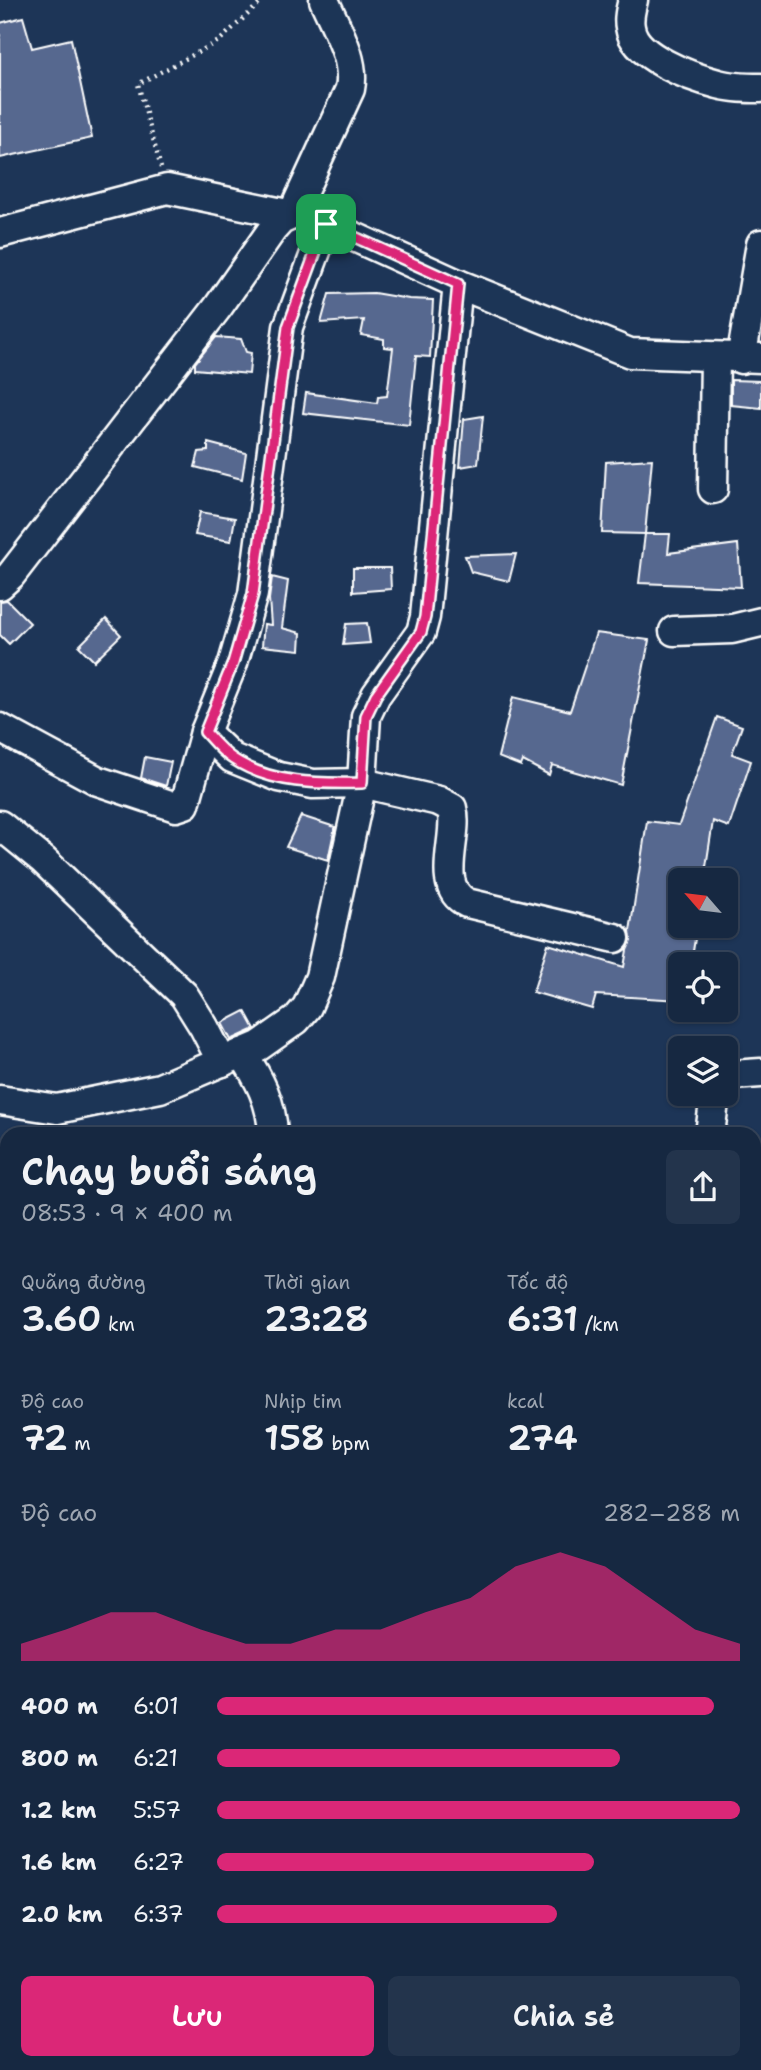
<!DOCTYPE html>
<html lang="vi">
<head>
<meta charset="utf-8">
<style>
	body { margin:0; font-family:"Shantell Sans",sans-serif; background:#23344c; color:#f1f3f6; height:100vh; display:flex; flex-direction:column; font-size:26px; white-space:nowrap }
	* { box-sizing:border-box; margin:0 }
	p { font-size:23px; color:#9ea6b1 }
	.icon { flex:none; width:38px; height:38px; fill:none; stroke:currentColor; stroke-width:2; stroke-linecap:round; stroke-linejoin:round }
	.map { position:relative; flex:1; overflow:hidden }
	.drawer { position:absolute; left:0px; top:1127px; width:761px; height:943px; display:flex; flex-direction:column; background:#162841; border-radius:21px 21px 0 0; box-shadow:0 2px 5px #0004,0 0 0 2px #35445a }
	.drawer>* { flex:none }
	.needle { width:46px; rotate:298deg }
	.buttons { position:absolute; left:668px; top:868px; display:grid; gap:14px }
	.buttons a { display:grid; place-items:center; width:70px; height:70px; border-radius:10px; background:#162841; box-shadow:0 2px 5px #0004,0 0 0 2px #35445a; font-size:35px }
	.pin { position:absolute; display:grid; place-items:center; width:60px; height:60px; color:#fff; margin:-30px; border-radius:14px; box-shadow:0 4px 10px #0006 }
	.round { display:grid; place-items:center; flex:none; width:74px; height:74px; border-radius:10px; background:#23344c }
	.overview { display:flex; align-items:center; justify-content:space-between; height:119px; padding:0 21px }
	h1 { font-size:38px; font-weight:600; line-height:52px }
	.metrics { display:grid; grid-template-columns:repeat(3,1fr); gap:10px; height:119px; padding:7px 21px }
	.metrics div { display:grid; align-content:center }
	.metrics b { font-size:35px; font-weight:600 }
	.metrics small { font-size:19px; font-weight:400 }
	.metrics p { font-size:19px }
	.chart { height:196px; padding:14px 21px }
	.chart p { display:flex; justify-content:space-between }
	.chart svg { width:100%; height:126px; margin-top:7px; fill:#db2777; opacity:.7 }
	.button { display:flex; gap:14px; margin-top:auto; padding:14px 21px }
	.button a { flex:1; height:80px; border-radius:10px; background:#db2777; color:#fff; font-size:28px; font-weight:600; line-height:80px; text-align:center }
	.button a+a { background:#23344c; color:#f1f3f6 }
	ul { padding:0 21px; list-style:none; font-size:23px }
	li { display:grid; grid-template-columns:112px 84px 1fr; align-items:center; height:52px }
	li i { height:18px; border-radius:9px; background:#db2777 }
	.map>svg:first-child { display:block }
</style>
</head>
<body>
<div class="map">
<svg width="761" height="2070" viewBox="0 0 761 2070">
	<rect width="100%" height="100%" fill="#1d3557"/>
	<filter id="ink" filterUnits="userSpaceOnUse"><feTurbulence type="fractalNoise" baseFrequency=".0143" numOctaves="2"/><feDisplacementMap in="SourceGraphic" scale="14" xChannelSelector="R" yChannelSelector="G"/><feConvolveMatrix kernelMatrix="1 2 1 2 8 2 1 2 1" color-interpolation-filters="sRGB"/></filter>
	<g filter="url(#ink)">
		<g fill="#547294" stroke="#98aabf" stroke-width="2">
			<path d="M0,1311L7,1312V1379L0,1378Z"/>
			<path d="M754,1614L761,1615V1698H754Z"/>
		</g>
		<g fill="#57678f" stroke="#fff" stroke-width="2">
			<path d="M23,17L32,48L71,39L92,138L0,158V23Z"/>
			<path d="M374,293L409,299L433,300L430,357L416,356L409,425L303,413L306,393L377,403L378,397L387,396L393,348L384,347V339L361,335L364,320L321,323L329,294Z"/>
			<path d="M216,337L241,339L246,352L251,353L249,374L195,369V363Z"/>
			<path d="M731,380L761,381V408L731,405Z"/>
			<path d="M483,416L478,464L460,467L464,419Z"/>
			<path d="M208,443L246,453L242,479L195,467L199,452L208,451Z"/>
			<path d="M652,459L645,534L602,533L606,462Z"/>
			<path d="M200,512L235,518L231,541L195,535Z"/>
			<path d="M645,534H670L668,553L738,544L741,587L639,583Z"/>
			<path d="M516,554L509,581L471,572L465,556Z"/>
			<path d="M353,568H390L391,589L353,592Z"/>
			<path d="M272,577L288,581L282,628L301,633L300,650L262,646L264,624L271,625L269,599Z"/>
			<path d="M7,600L30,623L9,644L0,635V601Z"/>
			<path d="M106,619L121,635L94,661L79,646Z"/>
			<path d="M367,623L370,643L343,645L346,624Z"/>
			<path d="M596,633L649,640L621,785L552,765L549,775L523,761L521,766L498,757L513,697L570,711Z"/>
			<path d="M717,717L742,726L732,754L751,761L729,827L713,821L704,880H681V926H697L691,964H681V1000L596,995L592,1009L533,992L548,944L624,967L627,950L631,941L630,931L647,821L679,825Z"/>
			<path d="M145,757L171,762L166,786L141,778Z"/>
			<path d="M301,816L335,827L328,860L286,847Z"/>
			<path d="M245,1011L255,1029L231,1040L222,1023Z"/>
		</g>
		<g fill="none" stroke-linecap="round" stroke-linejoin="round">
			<defs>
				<g id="minor">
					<path d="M633,0C631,8 628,18 630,27C634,57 691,77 718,84C732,88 747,88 761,88"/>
					<path d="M0,233L167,189L292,215H306L458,284L630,353L761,358"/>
					<path d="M741,359L761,244"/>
					<path d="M713,489L715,358"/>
					<path d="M0,585L11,575L218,307L272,230L281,220L292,215L350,89C356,59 336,28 324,0"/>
					<path d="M674,631L732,629L761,622"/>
					<path d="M0,728L98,781L176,807L185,804L205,732L233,663L253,594L288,327L326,224"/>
					<path d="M205,732L232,758L279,777L313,784L362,783L439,801L452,808C460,836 433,886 467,903L615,938"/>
					<path d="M0,825L43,860L184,995L204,1027L222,1062"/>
					<path d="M242,1053C259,1078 272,1103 273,1134"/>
					<path d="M726,1078L732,1075L761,1073"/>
					<path d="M0,1100L57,1109L160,1088L259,1046L296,1020L307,1007L320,977L362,783L366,716L376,695L421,632L425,617L458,284"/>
					<path d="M710,1134L715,1094"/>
					<path d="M754,1434L761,1437"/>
					<path d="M754,1735L761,1737"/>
					<path d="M0,1764L7,1765"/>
					<path d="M754,1907L761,1908"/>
					<path d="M450,2063L459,2066L476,2063"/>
					<path d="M4,2070L7,1896"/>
					<path d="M151,2070V2063"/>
					<path d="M340,2070V2063"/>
					<path d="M365,2070L372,2063"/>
				</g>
			</defs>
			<use href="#minor" stroke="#fff" stroke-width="33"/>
			<path stroke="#fff" stroke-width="4.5" stroke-dasharray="2 5" stroke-linecap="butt" d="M161,168L138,84L219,41L260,3"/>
			<use href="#minor" stroke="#1d3557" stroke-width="28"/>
		</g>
	</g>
	<g fill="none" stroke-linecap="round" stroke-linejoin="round" filter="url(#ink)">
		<defs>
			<path id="route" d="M326,224L458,284L425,617L421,632L376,695L366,716L362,783C318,784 271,784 233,759C222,752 213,741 205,732L233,663L253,594L288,327Z"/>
		</defs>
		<use href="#route" stroke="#fff" stroke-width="14"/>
		<use href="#route" stroke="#db2777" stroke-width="9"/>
	</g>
</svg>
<div class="buttons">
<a><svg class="needle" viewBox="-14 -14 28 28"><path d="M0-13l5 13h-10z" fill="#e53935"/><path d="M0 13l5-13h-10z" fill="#9ea6b1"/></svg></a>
<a><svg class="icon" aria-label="locate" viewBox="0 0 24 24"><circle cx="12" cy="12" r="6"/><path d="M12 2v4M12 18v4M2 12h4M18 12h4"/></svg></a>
<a><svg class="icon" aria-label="layers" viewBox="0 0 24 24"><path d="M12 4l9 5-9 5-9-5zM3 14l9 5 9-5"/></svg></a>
</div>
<div class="pin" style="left:326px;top:224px;background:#1e9e55"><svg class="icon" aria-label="arrive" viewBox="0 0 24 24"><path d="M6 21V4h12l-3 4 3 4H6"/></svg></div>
<section class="drawer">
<div class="overview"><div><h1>Chạy buổi sáng</h1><p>08:53 · 9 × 400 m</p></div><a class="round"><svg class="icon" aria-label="share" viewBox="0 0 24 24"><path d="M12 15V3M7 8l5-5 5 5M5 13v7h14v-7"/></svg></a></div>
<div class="metrics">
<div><p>Quãng đường</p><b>3.60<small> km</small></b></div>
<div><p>Thời gian</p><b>23:28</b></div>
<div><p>Tốc độ</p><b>6:31<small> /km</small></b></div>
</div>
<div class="metrics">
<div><p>Độ cao</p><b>72<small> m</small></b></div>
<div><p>Nhịp tim</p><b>158<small> bpm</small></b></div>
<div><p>kcal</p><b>274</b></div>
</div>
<div class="chart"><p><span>Độ cao</span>282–288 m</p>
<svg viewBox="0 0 160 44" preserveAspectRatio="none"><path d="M0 44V38L10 33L20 27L30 27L40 33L50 38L60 38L70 33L80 33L90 27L100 22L110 11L120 6L130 11L140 22L150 33L160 38V44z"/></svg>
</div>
<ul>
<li><b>400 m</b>6:01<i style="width:95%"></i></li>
<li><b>800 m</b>6:21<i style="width:77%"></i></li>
<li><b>1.2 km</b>5:57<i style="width:100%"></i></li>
<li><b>1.6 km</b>6:27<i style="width:72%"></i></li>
<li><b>2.0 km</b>6:37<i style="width:65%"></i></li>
</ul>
<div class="button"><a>Lưu</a><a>Chia sẻ</a></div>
</section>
</div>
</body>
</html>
